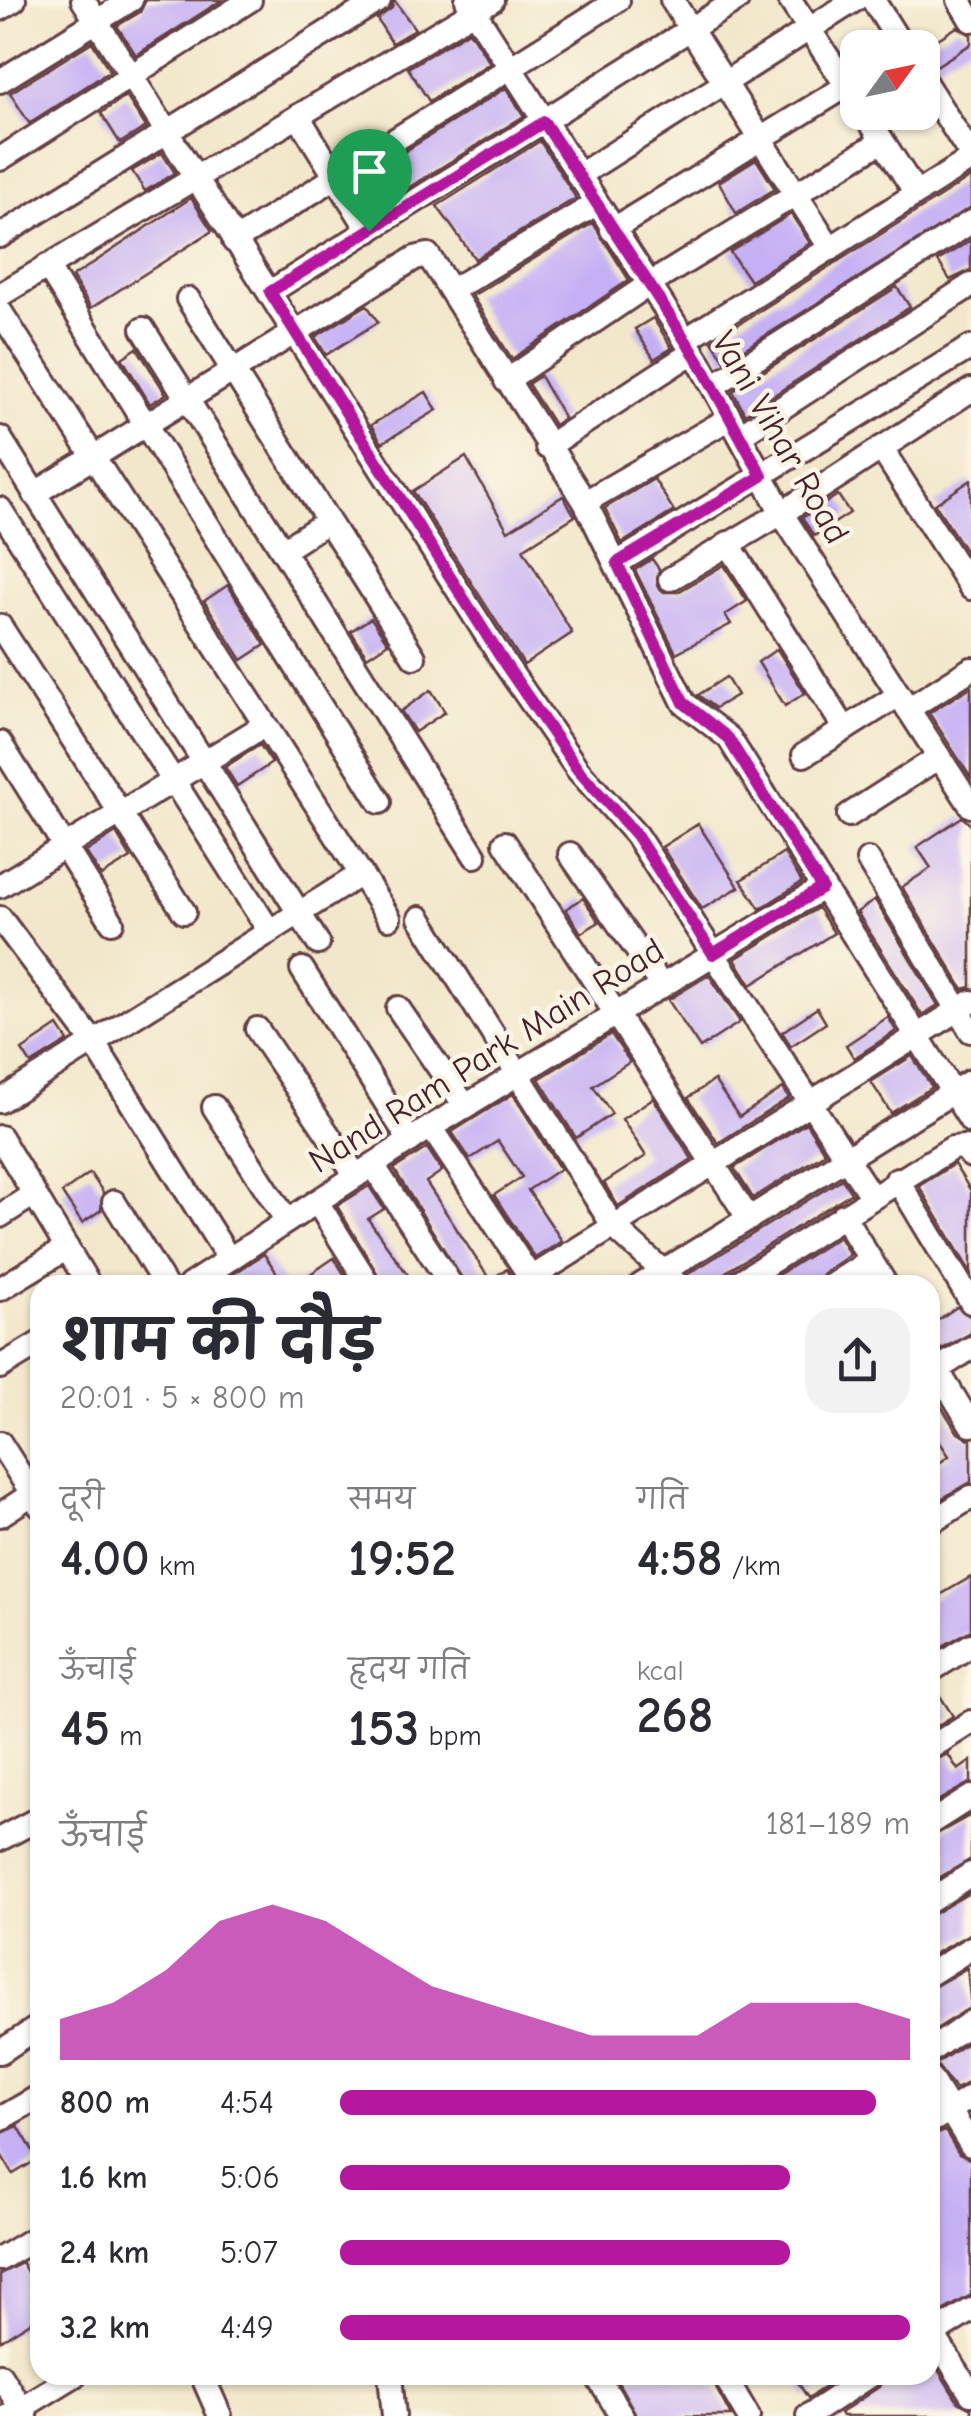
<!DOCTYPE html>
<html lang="hi">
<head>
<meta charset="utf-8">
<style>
	body { margin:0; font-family:"Comic Neue","Playpen Sans Deva",sans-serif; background:#f2f2f3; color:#2b2b33; height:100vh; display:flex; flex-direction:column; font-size:38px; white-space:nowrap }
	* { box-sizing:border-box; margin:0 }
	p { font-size:32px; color:#7c7c81 }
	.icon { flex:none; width:55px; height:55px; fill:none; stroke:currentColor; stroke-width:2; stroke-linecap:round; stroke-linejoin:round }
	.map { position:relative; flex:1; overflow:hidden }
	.panel { position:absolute; left:30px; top:1275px; width:910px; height:1110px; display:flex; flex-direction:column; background:#fff; border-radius:30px; box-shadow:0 2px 8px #0004 }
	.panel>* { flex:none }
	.needle { width:65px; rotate:57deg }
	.controls { position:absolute; left:840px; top:30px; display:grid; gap:20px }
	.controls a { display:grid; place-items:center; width:100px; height:100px; border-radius:20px; background:#fff; box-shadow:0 2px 8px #0004; font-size:50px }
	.pin { position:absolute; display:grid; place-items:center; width:85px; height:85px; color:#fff; margin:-102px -42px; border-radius:50% 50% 50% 0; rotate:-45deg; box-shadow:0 0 10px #0007 }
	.pin .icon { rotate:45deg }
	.round { display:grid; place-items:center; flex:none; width:105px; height:105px; border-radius:30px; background:#f2f2f3 }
	.head { display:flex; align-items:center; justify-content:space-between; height:170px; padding:0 30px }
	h1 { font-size:55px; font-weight:700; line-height:75px }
	.metrics { display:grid; grid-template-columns:repeat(3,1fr); gap:15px; height:170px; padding:10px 30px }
	.metrics div { display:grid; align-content:center }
	.metrics b { font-size:50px; font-weight:700 }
	.metrics small { font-size:28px; font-weight:400 }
	.metrics p { font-size:28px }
	.chart { height:280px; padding:20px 30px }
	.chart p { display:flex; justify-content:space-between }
	.chart svg { width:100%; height:180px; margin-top:10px; fill:#b5179e; opacity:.7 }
	ul { padding:0 30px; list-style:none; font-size:32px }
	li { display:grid; grid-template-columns:160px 120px 1fr; align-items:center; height:75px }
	li i { height:25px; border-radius:12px; background:#b5179e }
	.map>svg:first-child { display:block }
</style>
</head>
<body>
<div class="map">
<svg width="971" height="2416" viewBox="0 0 971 2416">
	<rect width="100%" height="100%" fill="#fcf5e5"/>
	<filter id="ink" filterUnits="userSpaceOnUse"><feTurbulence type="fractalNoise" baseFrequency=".01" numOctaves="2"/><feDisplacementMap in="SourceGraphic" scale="20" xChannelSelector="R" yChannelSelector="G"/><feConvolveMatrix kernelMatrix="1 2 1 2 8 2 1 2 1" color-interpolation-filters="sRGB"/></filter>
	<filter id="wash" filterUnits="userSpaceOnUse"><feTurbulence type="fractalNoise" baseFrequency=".0048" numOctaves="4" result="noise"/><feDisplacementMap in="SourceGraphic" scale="40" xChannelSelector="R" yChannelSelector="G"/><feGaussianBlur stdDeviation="2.25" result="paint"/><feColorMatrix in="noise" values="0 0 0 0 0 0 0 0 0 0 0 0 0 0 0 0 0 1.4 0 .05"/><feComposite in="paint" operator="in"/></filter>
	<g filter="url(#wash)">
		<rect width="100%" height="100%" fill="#f2e7ca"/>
		<g id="blocks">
			<g fill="#c5b0f5">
				<path d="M146,0H222L136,55L117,26L140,12Z"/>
				<path d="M394,0L415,29L392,43L377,19L392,8Z"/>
				<path d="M957,27L971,35V44L933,68L925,64L922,49Z"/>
				<path d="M469,31L490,63L429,101L408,68Z"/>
				<path d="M92,42L110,71L29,123L10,93Z"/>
				<path d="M506,88L524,116L387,201L369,174Z"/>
				<path d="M126,96L146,127L120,143L101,113Z"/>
				<path d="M540,141L576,198L475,259L437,206Z"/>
				<path d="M162,153L175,173L145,191L132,171Z"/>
				<path d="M756,159L775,189L736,213L719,182Z"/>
				<path d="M971,177V207L725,361L712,341Z"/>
				<path d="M191,198L212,231L91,308L72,277Z"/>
				<path d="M791,214L810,243L750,281L730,252Z"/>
				<path d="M593,223L629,280L512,359L472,296Z"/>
				<path d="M971,240V270L950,280L938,261Z"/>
				<path d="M897,287L910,307L745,414L733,391Z"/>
				<path d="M367,305L378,322L326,355L315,337Z"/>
				<path d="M653,318L672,348L654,359L635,329Z"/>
				<path d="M137,348L166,394L150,404L122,358Z"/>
				<path d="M540,376L564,418L554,425L528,384Z"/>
				<path d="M426,392L437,410L382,443L371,425Z"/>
				<path d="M466,457L508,531L563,496L575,516L523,549L572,633L524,665L413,491Z"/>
				<path d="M654,479L674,511L622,543L605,508Z"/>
				<path d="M971,480V560L935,504Z"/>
				<path d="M838,495L850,513L814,536L802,518Z"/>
				<path d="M652,559L659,569L657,586L664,592H678L724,565L747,601L725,615L731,624L676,653L635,570Z"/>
				<path d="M228,585L265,645L242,660L204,601Z"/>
				<path d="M371,618L388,643L367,657L351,631Z"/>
				<path d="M777,649L805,693L785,706L758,662Z"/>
				<path d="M726,677L737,695L715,708L698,695Z"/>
				<path d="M971,687V778L929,713Z"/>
				<path d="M431,690L445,712L415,732L401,711Z"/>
				<path d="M260,745L272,763L237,786L225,767Z"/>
				<path d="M962,817L971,825V987L963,989L902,887L931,868L917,847Z"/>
				<path d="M698,824L739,887L702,909L662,847Z"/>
				<path d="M116,833L131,858L101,876L86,852Z"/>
				<path d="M784,853L802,882L760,909L741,880Z"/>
				<path d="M583,898L599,922L581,933L566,909Z"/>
				<path d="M875,900L938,1005L922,1015L857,912Z"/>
				<path d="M818,908L834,933L751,985L735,959Z"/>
				<path d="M709,975L740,1022L700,1048L668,1000Z"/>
				<path d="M817,1008L826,1023L791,1046L782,1032Z"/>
				<path d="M888,1017L896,1031L854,1058L846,1045Z"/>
				<path d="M58,1026L68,1041L31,1064L22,1050Z"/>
				<path d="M611,1034L630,1062L593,1086L612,1114L576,1138L539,1079Z"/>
				<path d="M912,1056L932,1087L891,1113L871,1082Z"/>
				<path d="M714,1080L739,1117L783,1088L789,1098L718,1143L688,1098Z"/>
				<path d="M513,1094L560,1169L528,1190L562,1241L535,1258L494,1195L522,1177L498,1141L470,1159L452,1132Z"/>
				<path d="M653,1098L692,1159L618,1206L604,1183L646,1156L622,1119Z"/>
				<path d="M806,1123L825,1153L753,1198L734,1168Z"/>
				<path d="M427,1148L442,1171L426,1182L490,1280L507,1269L510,1274L505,1285H466L394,1169Z"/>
				<path d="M954,1164L971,1191V1273L919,1186Z"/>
				<path d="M90,1173L103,1192L101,1210L82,1223L62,1193Z"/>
				<path d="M842,1179L851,1193L726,1272L719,1285H693L688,1274Z"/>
				<path d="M369,1186L384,1209L368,1219L415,1285H384L337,1206Z"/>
				<path d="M839,1237L850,1255L823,1273L817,1285H762Z"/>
				<path d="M264,1254L285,1285H230L226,1279Z"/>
				<path d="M334,1258L346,1277L335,1285H294Z"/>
				<path d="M957,1307L971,1317V1333L942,1349L930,1342V1325Z"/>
				<path d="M930,1389L958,1433L971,1440V1482L930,1505V1470L949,1456L930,1427Z"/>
				<path d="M971,1577V1630L930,1653V1601Z"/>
				<path d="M933,1685L953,1716L930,1730V1686Z"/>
				<path d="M948,1754L958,1770L971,1761V1782L930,1805V1763Z"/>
				<path d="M971,1815V1859L930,1883V1838Z"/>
				<path d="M971,1892V1933L930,1956V1916Z"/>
				<path d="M967,1968L971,2007L930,2033V1989Z"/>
				<path d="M971,2040V2082L955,2089L936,2064Z"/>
				<path d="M18,2126L38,2159L13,2174L0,2153V2134Z"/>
				<path d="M945,2131L959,2154L971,2160V2295L930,2318V2137Z"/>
				<path d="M22,2263L40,2295V2316L0,2341V2274Z"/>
				<path d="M930,2357L958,2402L971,2409V2416H842L840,2413L879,2387L885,2375H930Z"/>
				<path d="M614,2375H709L731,2416H637Z"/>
				<path d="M793,2375H843L808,2398Z"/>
			</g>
		</g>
	</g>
	<g filter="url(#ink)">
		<use href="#blocks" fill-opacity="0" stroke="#633d43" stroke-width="2.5"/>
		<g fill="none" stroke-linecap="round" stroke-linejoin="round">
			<defs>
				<g id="street">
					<path d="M83,0L505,664L578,770L636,835L871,1196"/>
					<path d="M467,0L700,363L787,522L971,806"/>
					<path d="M672,0L831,249"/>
					<path d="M790,0L858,103"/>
					<path d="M873,0L903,48"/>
					<path d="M959,0L971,20"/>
					<path d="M0,9L14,0"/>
					<path d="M922,78L971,155"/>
					<path d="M0,81L131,0"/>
					<path d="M864,112L916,193"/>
					<path d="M298,116L369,231"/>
					<path d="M0,159L250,0"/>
					<path d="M578,176L855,0"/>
					<path d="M612,230L858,79"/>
					<path d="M0,236L379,0"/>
					<path d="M234,241L618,0"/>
					<path d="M47,266L380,802"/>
					<path d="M452,290L596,204"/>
					<path d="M270,292L737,0"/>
					<path d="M0,295L492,0"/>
					<path d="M188,299L414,657"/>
					<path d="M0,311L389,918"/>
					<path d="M143,329L475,856"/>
					<path d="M685,340L971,159"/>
					<path d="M506,381L648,285L882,141"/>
					<path d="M713,386L971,222"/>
					<path d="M740,435L971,285"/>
					<path d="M0,438L318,943"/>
					<path d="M547,447L693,352"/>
					<path d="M881,448L971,588"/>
					<path d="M34,494L415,258L428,255L585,502L684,703L729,738L971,1121"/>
					<path d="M585,502L730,418"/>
					<path d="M0,509L270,932"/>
					<path d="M728,543L845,729"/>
					<path d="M283,550L328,521"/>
					<path d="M617,563L971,347"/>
					<path d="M670,579L782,513L971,390"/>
					<path d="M0,626L184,912"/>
					<path d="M908,709L971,669"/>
					<path d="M0,743L112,922"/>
					<path d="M804,755L899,695"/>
					<path d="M849,815L939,757"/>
					<path d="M505,843L749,1219"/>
					<path d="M570,854L662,986"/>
					<path d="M868,860L971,1031"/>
					<path d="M0,886L265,725"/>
					<path d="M0,918L94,1043L229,1259"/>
					<path d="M420,918L614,1227L678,1285"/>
					<path d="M302,969L410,1141"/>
					<path d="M398,1008L466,1107"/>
					<path d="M257,1029L356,1176"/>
					<path d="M0,1101L361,874"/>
					<path d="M214,1107L287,1221"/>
					<path d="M431,1127L531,1278"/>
					<path d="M0,1137L89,1285"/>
					<path d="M373,1165L451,1285"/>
					<path d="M897,1179L971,1302"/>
					<path d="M114,1202L165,1285"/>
					<path d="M317,1202L369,1285"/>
					<path d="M843,1215L886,1285"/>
					<path d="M0,1216L34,1194"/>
					<path d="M190,1285L423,1132L822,888"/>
					<path d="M520,1285L971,1002"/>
					<path d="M641,1285L971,1081"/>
					<path d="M734,1285L952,1148L964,1147L971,1156"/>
					<path d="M832,1285L871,1260"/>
					<path d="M0,1289L67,1248"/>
					<path d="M930,1358L971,1425"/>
					<path d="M0,1367L40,1343"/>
					<path d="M930,1374L971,1348"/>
					<path d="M0,1443L40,1506"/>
					<path d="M0,1515L32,1494"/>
					<path d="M930,1523L971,1497"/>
					<path d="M930,1671L971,1645"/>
					<path d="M930,1748L971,1722"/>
					<path d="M930,1823L971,1797"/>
					<path d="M0,1839L40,1818"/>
					<path d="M930,1901L971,1874"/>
					<path d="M930,1974L971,1948"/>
					<path d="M930,2051L971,2022"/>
					<path d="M0,2052L40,2026"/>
					<path d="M930,2078L971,2145"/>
					<path d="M0,2119L40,2096"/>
					<path d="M930,2122L971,2097"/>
					<path d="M0,2259L40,2235"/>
					<path d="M933,2334L971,2394"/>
					<path d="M930,2336L971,2310"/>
					<path d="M0,2375L26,2416"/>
					<path d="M202,2375L220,2416"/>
					<path d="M390,2375L394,2416"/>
					<path d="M596,2375L622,2416"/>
					<path d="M724,2375L748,2416"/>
					<path d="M8,2416L75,2375"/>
					<path d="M808,2416L870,2375"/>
				</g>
			</defs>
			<use href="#street" stroke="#633d43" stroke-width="28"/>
			<use href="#street" stroke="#fff" stroke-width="22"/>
		</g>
	</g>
	<g fill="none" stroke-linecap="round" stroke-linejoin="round" filter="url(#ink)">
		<defs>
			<path id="route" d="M544,122L700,363L762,476L617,563L684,703L728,738L822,888L713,954L636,835L578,770L505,664L270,292Z"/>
		</defs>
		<use href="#route" stroke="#fff" stroke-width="20"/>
		<use href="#route" stroke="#b5179e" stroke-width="12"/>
	</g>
	<g text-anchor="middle" stroke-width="9" stroke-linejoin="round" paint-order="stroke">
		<g font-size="35" fill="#4a1f2b" stroke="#fcf5e5">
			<text transform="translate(781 437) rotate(60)" y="12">Vani Vihar Road</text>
			<text transform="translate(486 1055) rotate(-32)" y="12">Nand Ram Park Main Road</text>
		</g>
	</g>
</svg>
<div class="controls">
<a><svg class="needle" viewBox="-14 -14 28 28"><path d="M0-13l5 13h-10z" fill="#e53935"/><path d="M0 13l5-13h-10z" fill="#7c7c81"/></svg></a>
</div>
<div class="pin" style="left:369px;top:231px;background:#1e9e55"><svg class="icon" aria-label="arrive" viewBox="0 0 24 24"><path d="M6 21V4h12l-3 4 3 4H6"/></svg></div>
<section class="panel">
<div class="head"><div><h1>शाम की दौड़</h1><p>20:01 · 5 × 800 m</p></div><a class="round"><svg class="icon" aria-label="share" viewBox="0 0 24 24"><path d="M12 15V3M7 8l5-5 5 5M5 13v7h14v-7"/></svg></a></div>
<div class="metrics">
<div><p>दूरी</p><b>4.00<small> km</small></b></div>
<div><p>समय</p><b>19:52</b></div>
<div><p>गति</p><b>4:58<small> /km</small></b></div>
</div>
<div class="metrics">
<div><p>ऊँचाई</p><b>45<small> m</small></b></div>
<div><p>हृदय गति</p><b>153<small> bpm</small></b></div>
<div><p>kcal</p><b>268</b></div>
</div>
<div class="chart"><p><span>ऊँचाई</span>181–189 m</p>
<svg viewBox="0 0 160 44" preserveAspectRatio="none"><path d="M0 44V34L10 30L20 22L30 10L40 6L50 10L60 18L70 26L80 30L90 34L100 38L110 38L120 38L130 30L140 30L150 30L160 34V44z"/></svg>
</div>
<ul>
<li><b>800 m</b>4:54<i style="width:94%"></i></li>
<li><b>1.6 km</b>5:06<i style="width:79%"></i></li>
<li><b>2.4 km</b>5:07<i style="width:79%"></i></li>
<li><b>3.2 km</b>4:49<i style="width:100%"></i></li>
</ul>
</section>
</div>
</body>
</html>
